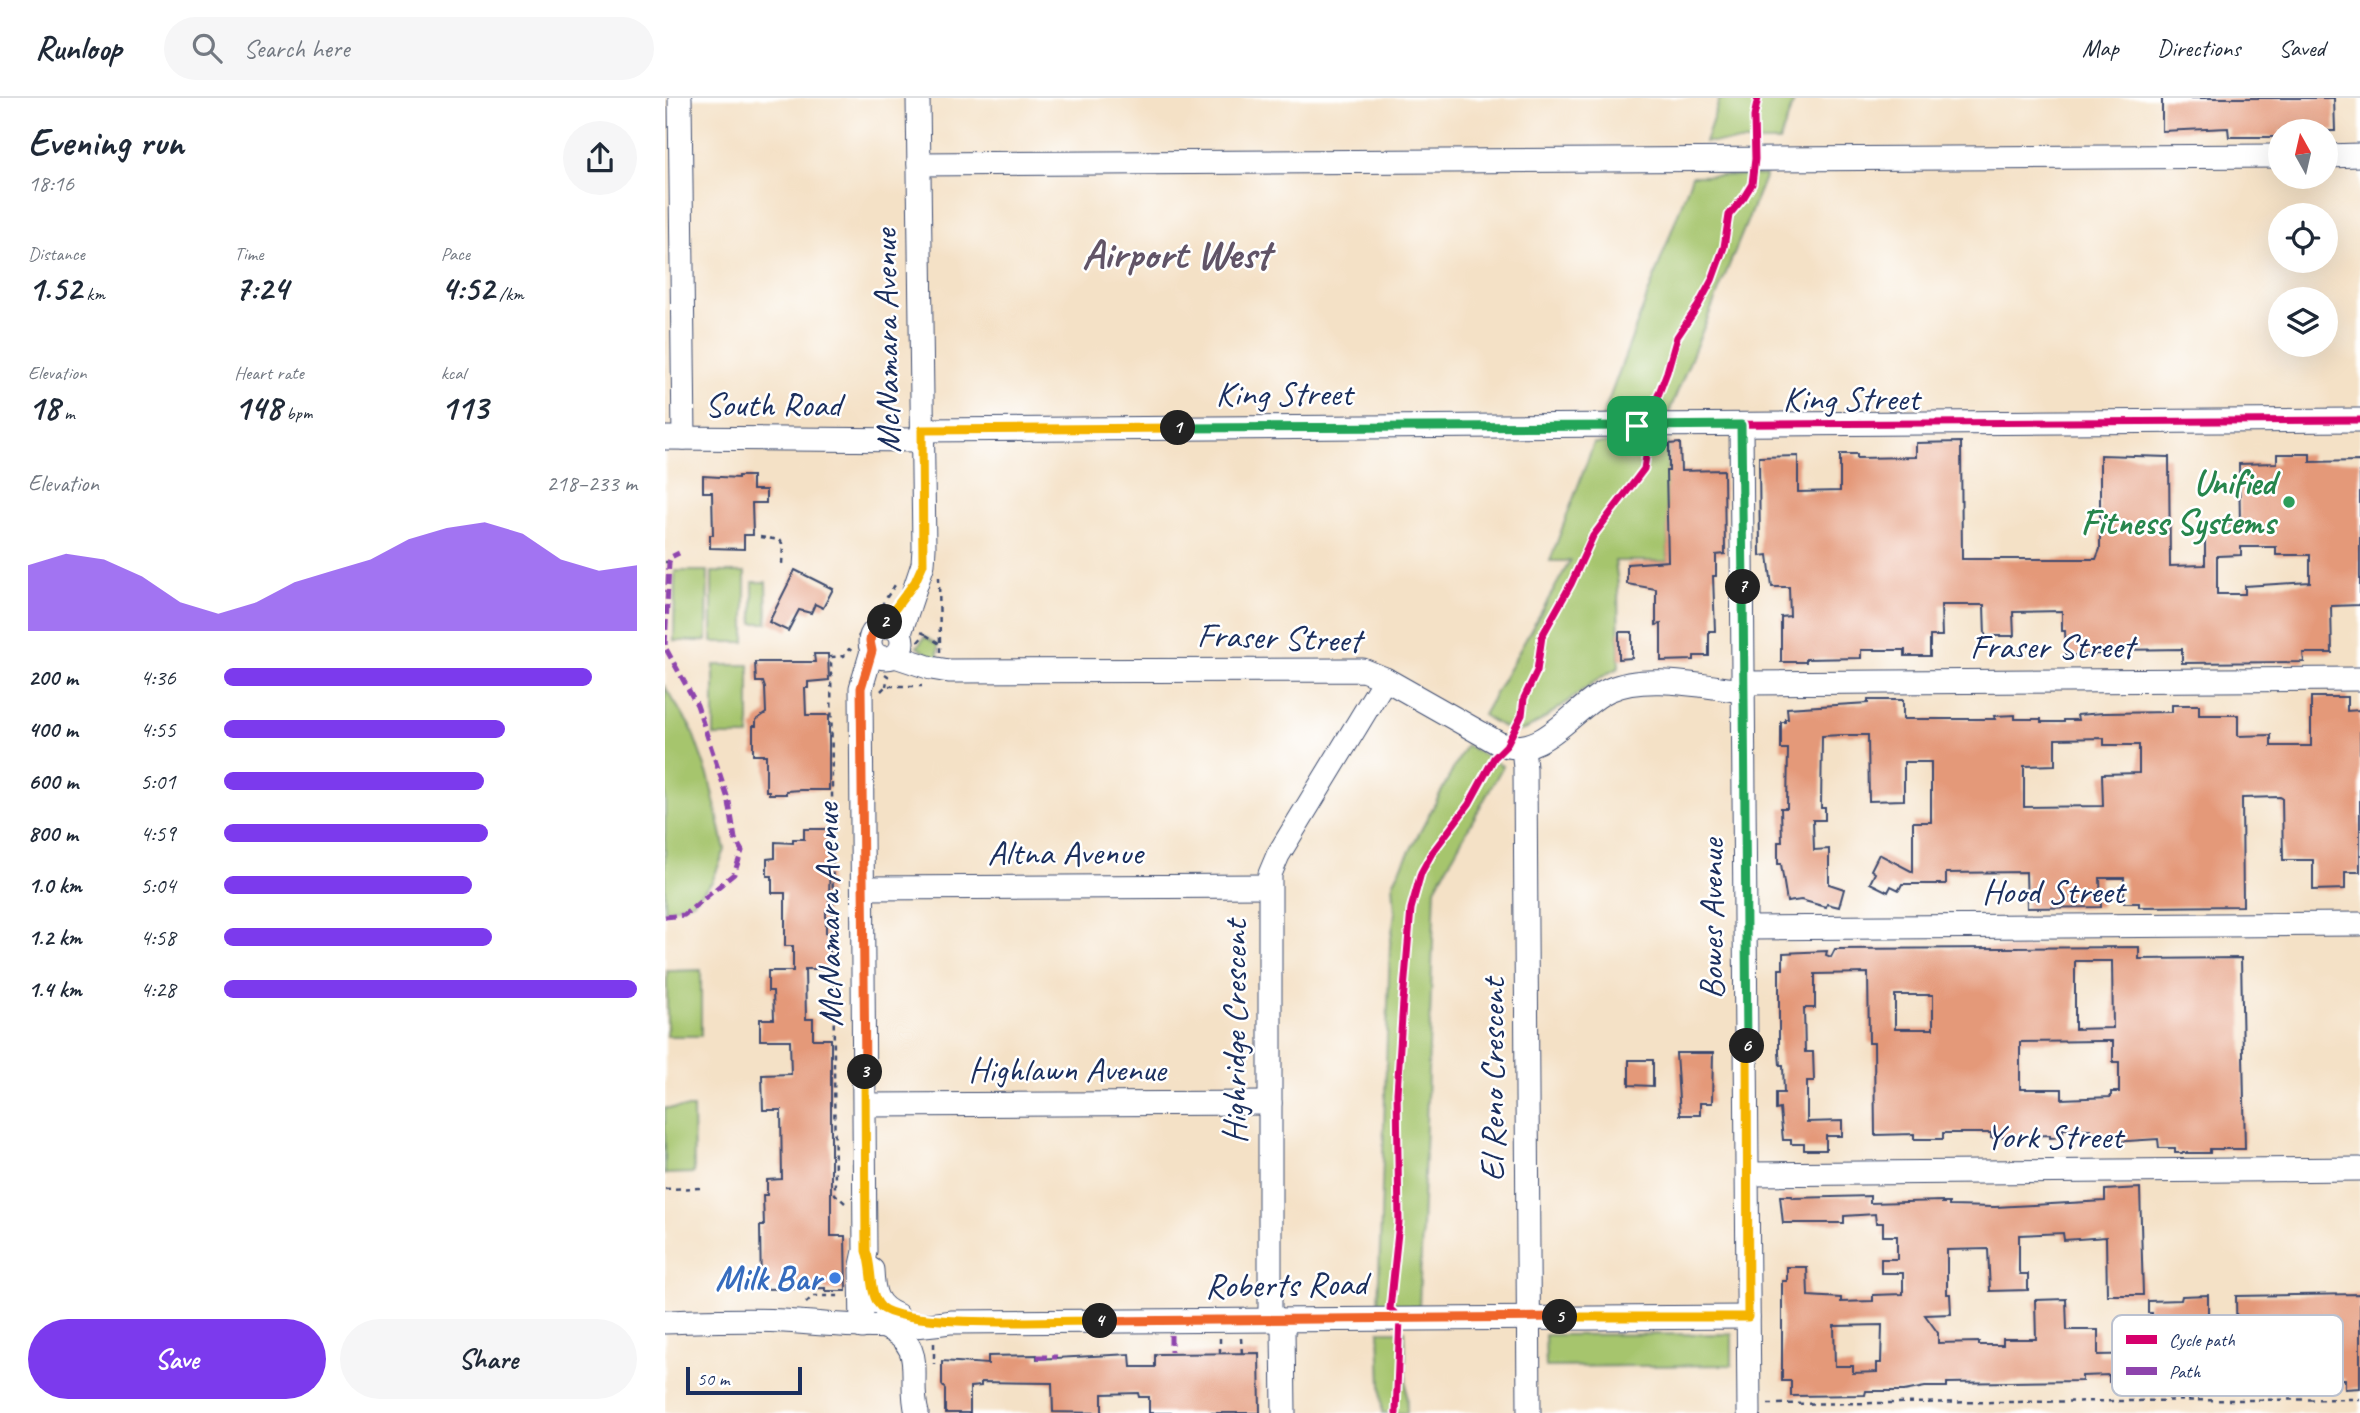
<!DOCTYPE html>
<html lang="en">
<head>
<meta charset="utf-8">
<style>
	body { margin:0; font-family:Caveat,sans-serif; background:#f6f6f7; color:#1f2937; height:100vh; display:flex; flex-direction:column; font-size:26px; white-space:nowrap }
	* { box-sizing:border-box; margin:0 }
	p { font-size:23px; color:#747a83 }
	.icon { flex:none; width:38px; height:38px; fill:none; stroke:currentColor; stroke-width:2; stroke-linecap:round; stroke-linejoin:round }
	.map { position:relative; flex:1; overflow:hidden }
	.drawer { display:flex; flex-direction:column; background:#fff; width:665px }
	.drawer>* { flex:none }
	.needle { width:46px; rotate:352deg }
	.tools { position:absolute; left:1603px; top:21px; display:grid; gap:14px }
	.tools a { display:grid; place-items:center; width:70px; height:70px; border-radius:50%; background:#fff; box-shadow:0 7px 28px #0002; font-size:35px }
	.scale { position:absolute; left:21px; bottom:18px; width:116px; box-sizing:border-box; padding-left:7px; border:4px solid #1b2f5e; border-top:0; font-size:19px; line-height:24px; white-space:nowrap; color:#1b2f5e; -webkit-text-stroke:5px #fff; paint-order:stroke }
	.pin { position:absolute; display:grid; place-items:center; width:60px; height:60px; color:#fff; margin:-30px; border-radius:14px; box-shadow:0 4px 10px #0006 }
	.km { position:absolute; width:35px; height:35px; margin:-18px; border-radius:50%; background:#222; color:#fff; font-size:19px; line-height:35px; text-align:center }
	.round { display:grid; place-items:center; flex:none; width:74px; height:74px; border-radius:37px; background:#f6f6f7 }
	.overview { display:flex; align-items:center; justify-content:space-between; height:119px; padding:0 28px }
	h1 { font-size:38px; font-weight:700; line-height:52px }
	.figures { display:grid; grid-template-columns:repeat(3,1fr); gap:10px; height:119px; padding:7px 28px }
	.figures div { display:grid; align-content:center }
	.figures b { font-size:35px; font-weight:700 }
	.figures small { font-size:19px; font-weight:400 }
	.figures p { font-size:19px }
	.chart { height:196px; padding:14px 28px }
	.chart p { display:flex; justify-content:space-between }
	.chart svg { width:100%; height:126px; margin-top:7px; fill:#7c3aed; opacity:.7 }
	.primary-button { display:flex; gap:14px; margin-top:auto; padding:14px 28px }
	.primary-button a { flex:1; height:80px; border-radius:42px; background:#7c3aed; color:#fff; font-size:28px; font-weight:700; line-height:80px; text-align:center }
	.primary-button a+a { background:#f6f6f7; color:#1f2937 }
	ul { padding:0 28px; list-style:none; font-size:23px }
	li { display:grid; grid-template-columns:112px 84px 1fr; align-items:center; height:52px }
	li i { height:18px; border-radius:9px; background:#7c3aed }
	header { display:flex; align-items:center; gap:42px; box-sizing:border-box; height:98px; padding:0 35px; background:#fff; border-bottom:2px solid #e0e1e3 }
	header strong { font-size:33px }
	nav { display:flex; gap:38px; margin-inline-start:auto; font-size:24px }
	.search { width:490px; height:63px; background:#f6f6f7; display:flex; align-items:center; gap:18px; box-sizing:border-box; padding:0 24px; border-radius:38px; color:#747a83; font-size:26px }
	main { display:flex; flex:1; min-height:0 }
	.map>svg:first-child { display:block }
</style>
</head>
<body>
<header>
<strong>Runloop</strong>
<div class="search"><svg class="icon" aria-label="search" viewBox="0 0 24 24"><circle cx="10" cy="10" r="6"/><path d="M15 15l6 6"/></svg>Search here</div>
<nav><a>Map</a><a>Directions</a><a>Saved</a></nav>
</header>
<main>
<section class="drawer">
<div class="overview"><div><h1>Evening run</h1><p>18:16</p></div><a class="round"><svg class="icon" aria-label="share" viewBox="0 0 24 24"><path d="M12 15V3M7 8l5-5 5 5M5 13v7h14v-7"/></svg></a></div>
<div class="figures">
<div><p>Distance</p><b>1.52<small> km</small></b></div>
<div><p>Time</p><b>7:24</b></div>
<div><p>Pace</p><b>4:52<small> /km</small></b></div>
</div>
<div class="figures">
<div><p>Elevation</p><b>18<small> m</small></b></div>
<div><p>Heart rate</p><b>148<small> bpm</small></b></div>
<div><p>kcal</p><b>113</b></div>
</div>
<div class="chart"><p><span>Elevation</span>218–233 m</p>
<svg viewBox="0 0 160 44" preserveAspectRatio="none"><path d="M0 44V21L10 17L20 19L30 25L40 34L50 38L60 34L70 27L80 23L90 19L100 12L110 8L120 6L130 10L140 19L150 23L160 21V44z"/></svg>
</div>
<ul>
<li><b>200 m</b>4:36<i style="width:89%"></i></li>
<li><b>400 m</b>4:55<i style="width:68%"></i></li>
<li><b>600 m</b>5:01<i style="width:63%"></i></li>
<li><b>800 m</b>4:59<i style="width:64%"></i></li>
<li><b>1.0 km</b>5:04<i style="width:60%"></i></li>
<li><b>1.2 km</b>4:58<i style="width:65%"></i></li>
<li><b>1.4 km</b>4:28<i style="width:100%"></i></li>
</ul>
<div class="primary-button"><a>Save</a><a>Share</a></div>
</section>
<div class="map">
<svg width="1695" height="1315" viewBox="0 0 1695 1315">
	<rect width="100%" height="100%" fill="#fff"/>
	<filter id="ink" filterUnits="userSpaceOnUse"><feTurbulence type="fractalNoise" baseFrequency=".0143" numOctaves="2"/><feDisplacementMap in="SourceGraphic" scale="14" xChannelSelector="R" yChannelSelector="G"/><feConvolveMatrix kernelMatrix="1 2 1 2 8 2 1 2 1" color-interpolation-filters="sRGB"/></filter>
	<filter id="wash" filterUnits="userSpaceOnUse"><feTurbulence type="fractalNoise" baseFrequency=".00686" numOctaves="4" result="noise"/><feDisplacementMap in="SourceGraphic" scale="28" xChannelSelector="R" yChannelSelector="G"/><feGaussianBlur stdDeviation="1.57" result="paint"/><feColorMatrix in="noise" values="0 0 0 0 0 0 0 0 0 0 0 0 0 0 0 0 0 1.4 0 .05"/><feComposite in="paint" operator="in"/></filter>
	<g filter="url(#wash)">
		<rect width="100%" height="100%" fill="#f4e1c6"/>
		<g fill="#a6c56d" stroke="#607a66" stroke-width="2">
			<path d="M1055,0H1130L1114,44H1040Z"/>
			<path d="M1101,77L1003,317L937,320L1027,78Z"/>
			<path d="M1002,344L1003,463H950L953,486L954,570C926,580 872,633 853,633C841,633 828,623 818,617L905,463H885L929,345Z"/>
			<path d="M10,473H43L42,543H9Z"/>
			<rect x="47" y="474" width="33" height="70"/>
			<path d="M88,484H101L102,525H88Z"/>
			<path d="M260,539L273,547V562L252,549Z"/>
			<rect x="49" y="567" width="35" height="71"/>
			<path d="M0,589L26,630L44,680L60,752L47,784L28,804L0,813Z"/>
			<path d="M801,647L838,668L770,790L754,1209H713L725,847L730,815L728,785Z"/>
			<path d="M36,872V938H2V873Z"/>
			<path d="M0,1010H28L29,1075L0,1076Z"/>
			<path d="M714,1233H740L742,1315H717Z"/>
			<path d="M1067,1236V1267L881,1269L880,1237Z"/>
		</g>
		<g id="blocks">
			<g fill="#e49979" fill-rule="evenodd">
				<path d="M1497,0H1669L1670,33H1615V39H1564L1563,30L1497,33Z"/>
				<path d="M1296,344L1297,461H1431L1435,451V357L1504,359L1505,468L1540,467V426H1575L1574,366L1612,365V356H1645V364L1695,363V507L1666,508L1667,555H1638L1639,564L1517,565V551L1454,552V555L1401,558L1400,533H1397V513L1348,514L1349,538H1320L1319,507H1276L1277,538H1265V558H1240V552H1196V560L1141,561V564H1116V519L1125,518L1124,489H1107L1103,457L1095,458L1094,359L1133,358V394L1175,393V356H1192V360L1251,359V345ZM1576,449H1611V457H1645V484L1580,488V496H1552V458L1576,457Z"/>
				<path d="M1015,345L1016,373L1059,372L1060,456L1051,457V478H1048L1050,533H1044V558H1029V562L996,563V526L991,527V491L962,486V466L1003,463L1001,373H1004V346Z"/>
				<path d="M38,378L73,380V378H87V392H101V405H87L88,437H79V451L45,450V437H48L47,394H38Z"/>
				<path d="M130,472L168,491L158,510L150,506L146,515L134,512L123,533L104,524Z"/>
				<path d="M954,534H967V560L954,561Z"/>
				<path d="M149,556H163L164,582L143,584V590H140L141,617H164V692H136L121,693V696H104V693H101V657H88V628H91V622L101,615L100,590L98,584H91L90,564H150Z"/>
				<path d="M1646,599H1682V613L1695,612V774H1680V791L1648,792V762H1618L1617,700L1615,699L1577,700L1578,808L1474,809V805H1459V780H1435L1436,809L1362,810L1361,774L1281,775V786H1237L1234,792L1226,788L1223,794L1205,785L1210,775L1206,772L1214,756L1248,774V724H1266V664H1239V702L1204,703L1203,637H1177L1157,638L1156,710H1160V722H1148L1149,752L1164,751V786L1179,791L1174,809L1162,806L1161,809L1136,802L1122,804L1116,766H1113V744H1117L1116,710H1122L1123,651H1116V624H1120V621H1123L1122,610L1203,605V602H1238V621H1330L1329,618L1350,617V621H1376V624H1399V622H1413L1412,617L1439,615L1507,614V607H1534V617H1573V638L1606,637V648H1646ZM1439,640V647H1474V675L1437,676L1438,708L1359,709V668L1390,667V641Z"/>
				<path d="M139,731H165L164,812H161V836H165V871H140L141,921H148V941H166V1138H180L181,1193H160V1190L96,1191L95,1128H99L98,1097H102V1082L117,1081L116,1012H98L97,977L126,976L125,942H95V921H109L108,893H103V873H128V848H120V795H107V778H102V761L110,760V744L128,745V741H139Z"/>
				<path d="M1474,849V861L1576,860L1580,1051H1545V1055H1510V1050H1494L1493,1041L1448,1044V1039H1425V1031H1398V1039L1385,1040V1037L1326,1040V1035H1278V1041H1249V1036L1210,1037L1209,945H1204L1203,875L1150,876V910H1139L1140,954H1148L1149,983H1142V1024L1177,1023V1038H1161V1052H1139V1046H1126V1042H1118L1115,1011L1111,1012V995H1119L1118,967H1115L1114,955V871H1118V855L1162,853L1161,857L1166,859L1170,851ZM1410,863H1447L1448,930L1410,931ZM1230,897H1268V931H1230ZM1435,943H1448V964H1454V994H1446V999L1397,1001V991H1355V944Z"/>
				<path d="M1011,955H1048L1047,1005H1035V1017H1015Z"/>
				<path d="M964,962H988V988L964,987Z"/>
				<path d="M1475,1090L1478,1197H1442L1441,1139L1399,1142L1398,1135L1354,1137V1173L1355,1176H1363V1192L1325,1193L1323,1151L1282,1152V1196H1285L1286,1216L1260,1217L1273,1235V1245L1314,1244V1247H1338V1241H1371L1370,1202L1401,1201L1402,1232H1433V1257L1485,1256V1248H1513L1516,1223L1487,1221V1215H1483V1203L1516,1202L1517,1198L1543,1197V1278H1534V1283L1517,1284V1280H1485V1277L1456,1278V1284H1444V1277L1417,1278V1283L1282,1285V1289H1260L1239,1293H1201L1200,1297L1126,1298V1283H1117V1183H1122V1169H1142L1143,1198L1176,1200V1204L1208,1203V1197L1238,1196V1175H1216V1161H1232V1138H1218V1125H1211L1210,1116L1179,1118V1125H1118L1115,1098H1127L1128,1100L1205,1098V1105L1277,1103V1105H1284V1108L1330,1109L1440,1103V1092ZM1217,1227L1216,1265H1212V1274L1188,1275V1268H1170L1169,1228Z"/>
				<path d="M1695,1196V1290L1680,1291V1281L1627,1282V1289H1592L1591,1259H1572L1571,1198Z"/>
				<path d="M594,1255L595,1315H484V1299H474L473,1295L437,1296V1315L388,1314L387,1285L316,1284V1288L305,1289V1315H280V1291L277,1287V1263L323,1266V1258L372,1257V1261L465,1256L466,1269H490V1257L494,1256Z"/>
			</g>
		</g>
	</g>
	<g filter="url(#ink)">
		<use href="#blocks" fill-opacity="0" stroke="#3c4a6e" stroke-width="2"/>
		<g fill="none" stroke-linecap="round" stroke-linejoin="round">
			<defs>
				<g id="minor">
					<path d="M15,0L19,340"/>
					<path d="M1661,58L1695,57"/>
					<path d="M254,66L1615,58"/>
					<path d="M1076,327L1084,1315"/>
					<path d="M257,332L1695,322"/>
					<path d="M0,340L257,342"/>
					<circle cx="221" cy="544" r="16"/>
					<path d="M235,535L258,466L259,450L253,0"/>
					<path d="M230,558L266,570L284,573L698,572L720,581L833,645C878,664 908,608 944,592C981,575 1040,589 1079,593"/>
					<path d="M1079,585L1695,581"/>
					<path d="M858,649L860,670L864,1315"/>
					<path d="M198,790L603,788"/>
					<path d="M1081,830L1695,826"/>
					<path d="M200,1007L605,1005"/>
					<path d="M1083,1076L1695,1071"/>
					<path d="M207,1172C208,1194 210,1208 232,1217"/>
					<path d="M0,1224C39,1223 80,1221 119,1223C175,1227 230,1233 286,1224L1083,1219"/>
					<path d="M197,1229L196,1172L200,1153L196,590L207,553"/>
					<path d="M220,1229C264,1249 242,1278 252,1315"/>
					<path d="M619,1315L618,1230L605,1213V776L613,757L720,581"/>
				</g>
			</defs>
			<use href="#minor" stroke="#3c4a6e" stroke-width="25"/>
			<g stroke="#3c4a6e" stroke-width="2.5" stroke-dasharray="5 5" stroke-linecap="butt">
				<path d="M95,439L115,442L118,447L117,466"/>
				<path d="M0,464H4"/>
				<path d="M274,479L275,546"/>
				<path d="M216,508L230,487"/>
				<path d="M261,537L275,546V554"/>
				<path d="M193,539L216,508L221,511"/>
				<path d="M253,544L260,536L256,534"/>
				<path d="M220,576L223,578L221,588"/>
				<path d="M216,593L221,588H257"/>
				<path d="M0,1091L35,1090"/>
				<path d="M180,1105L170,1096L166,559L179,558L184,551L188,554"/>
				<path d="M141,1205L148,1198H178"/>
				<path d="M555,1240V1256"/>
				<path d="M576,1240L577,1256"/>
				<path d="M269,1245V1266"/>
				<path d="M1103,1306L1695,1301"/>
			</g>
			<use href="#minor" stroke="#fff" stroke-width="23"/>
			<g stroke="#8e44ad" stroke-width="5" stroke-dasharray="10 5" stroke-linecap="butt">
				<path d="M0,819L19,817L69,776L77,753L70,741L64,704L32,607L0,549L4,464L6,459L14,455"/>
				<path d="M506,1237V1254"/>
				<path d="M372,1259H392"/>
			</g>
			<defs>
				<g id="cycleway">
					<path d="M257,332L1695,322"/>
					<path d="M731,1315L735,1220L725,1211L734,1125L732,995L738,904L746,811L756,775L767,755L804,706L829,660L841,648L857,617L859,600L872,573L877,538L906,486L928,438L979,371L989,308L1002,274L1012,239L1033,208L1047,182L1059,149L1064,117L1079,99L1087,86L1090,61L1089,19L1093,0"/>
				</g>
			</defs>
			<use href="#cycleway" stroke="#fff" stroke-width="11"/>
			<use href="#cycleway" stroke="#d6006c" stroke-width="7"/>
		</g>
	</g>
	<g fill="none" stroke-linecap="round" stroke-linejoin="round" filter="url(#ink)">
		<defs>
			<path id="split-1" d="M513,330L972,328"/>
			<path id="split-2" d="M220,524L250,484L258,466L257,332L513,330"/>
			<path id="split-3" d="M200,974L196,590L207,553L205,543L206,538L220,524"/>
			<path id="split-4" d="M200,974L201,1153C208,1170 203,1196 216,1209C238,1230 398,1223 435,1223"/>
			<path id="split-5" d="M435,1223L895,1219"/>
			<path id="split-6" d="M895,1219H1083L1082,948"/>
			<path id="split-7" d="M1078,489L1082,948"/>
			<path id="split-8" d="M972,328L1076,327L1078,489"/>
		</defs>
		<use href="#split-1" stroke="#fff" stroke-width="14"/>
		<use href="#split-2" stroke="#fff" stroke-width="14"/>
		<use href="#split-3" stroke="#fff" stroke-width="14"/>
		<use href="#split-4" stroke="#fff" stroke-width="14"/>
		<use href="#split-5" stroke="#fff" stroke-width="14"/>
		<use href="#split-6" stroke="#fff" stroke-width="14"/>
		<use href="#split-7" stroke="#fff" stroke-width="14"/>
		<use href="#split-8" stroke="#fff" stroke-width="14"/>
		<use href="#split-1" stroke="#22a559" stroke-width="9"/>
		<use href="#split-2" stroke="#f5b400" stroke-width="9"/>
		<use href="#split-3" stroke="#f0652b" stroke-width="9"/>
		<use href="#split-4" stroke="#f5b400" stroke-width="9"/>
		<use href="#split-5" stroke="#f0652b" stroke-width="9"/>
		<use href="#split-6" stroke="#f5b400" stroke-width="9"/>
		<use href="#split-7" stroke="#22a559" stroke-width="9"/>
		<use href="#split-8" stroke="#22a559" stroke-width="9"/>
	</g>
	<circle fill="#2e9e5b" stroke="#fff" stroke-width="2.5" cx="1624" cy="404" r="7"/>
	<circle fill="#3f7fe0" stroke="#fff" stroke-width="2.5" cx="170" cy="1180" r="7"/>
	<g text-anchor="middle" stroke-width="5" stroke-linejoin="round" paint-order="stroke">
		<g font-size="35" fill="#1b2f5e" stroke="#fff">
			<text transform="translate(221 243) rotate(-91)" y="12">McNamara Avenue</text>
			<text x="619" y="307">King Street</text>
			<text x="1186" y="312">King Street</text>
			<text x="108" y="318">South Road</text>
			<text transform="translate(614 539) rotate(2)" y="12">Fraser Street</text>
			<text x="1387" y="560">Fraser Street</text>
			<text x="400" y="766">Altna Avenue</text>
			<text x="1388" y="805">Hood Street</text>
			<text transform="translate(163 817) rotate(-91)" y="12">McNamara Avenue</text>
			<text transform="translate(1046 821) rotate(-90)" y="12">Bowes Avenue</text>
			<text transform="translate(569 934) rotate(-90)" y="12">Highridge Crescent</text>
			<text x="402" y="983">Highlawn Avenue</text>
			<text transform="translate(827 982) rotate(-90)" y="12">El Reno Crescent</text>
			<text x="1389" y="1050">York Street</text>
			<text transform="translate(621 1186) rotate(-1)" y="12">Roberts Road</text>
		</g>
		<g font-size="35" font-weight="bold" fill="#27864d" stroke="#fff" text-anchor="end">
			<text x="1610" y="396">Unified<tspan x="1610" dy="40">Fitness Systems</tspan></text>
		</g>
		<g font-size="35" font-weight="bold" fill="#366cbe" stroke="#fff" text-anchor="end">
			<text x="156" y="1192">Milk Bar</text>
		</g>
		<g font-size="42" font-weight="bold" fill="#615467" stroke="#fff">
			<text x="511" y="170">Airport West</text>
		</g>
	</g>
	<rect x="1447" y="1217" width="231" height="81" rx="10" fill="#fff" stroke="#bbc1cf" stroke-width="2"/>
	<rect x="1461" y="1237" width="31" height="9" fill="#d6006c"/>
	<rect x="1461" y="1269" width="31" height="8" fill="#8e44ad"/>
	<g font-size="19" fill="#1b2f5e">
		<text x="1504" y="1248">Cycle path</text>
		<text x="1504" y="1280">Path</text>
	</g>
</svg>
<div class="tools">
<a><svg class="needle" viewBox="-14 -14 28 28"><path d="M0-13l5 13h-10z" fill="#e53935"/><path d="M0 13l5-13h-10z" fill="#747a83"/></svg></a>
<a><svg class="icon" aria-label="locate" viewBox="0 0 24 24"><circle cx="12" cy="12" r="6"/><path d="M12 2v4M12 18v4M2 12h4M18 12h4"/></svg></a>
<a><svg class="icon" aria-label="layers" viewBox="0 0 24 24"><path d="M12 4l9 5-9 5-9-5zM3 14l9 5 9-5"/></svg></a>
</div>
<div class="scale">50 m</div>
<div class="pin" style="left:972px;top:328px;background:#1e9e55"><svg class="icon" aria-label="arrive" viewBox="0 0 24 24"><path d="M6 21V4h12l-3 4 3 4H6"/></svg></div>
<b class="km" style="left:513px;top:330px">1</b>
<b class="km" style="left:220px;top:524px">2</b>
<b class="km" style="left:200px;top:974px">3</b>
<b class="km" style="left:435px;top:1223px">4</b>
<b class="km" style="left:895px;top:1219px">5</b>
<b class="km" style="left:1082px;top:948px">6</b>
<b class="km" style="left:1078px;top:489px">7</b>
</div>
</main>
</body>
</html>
